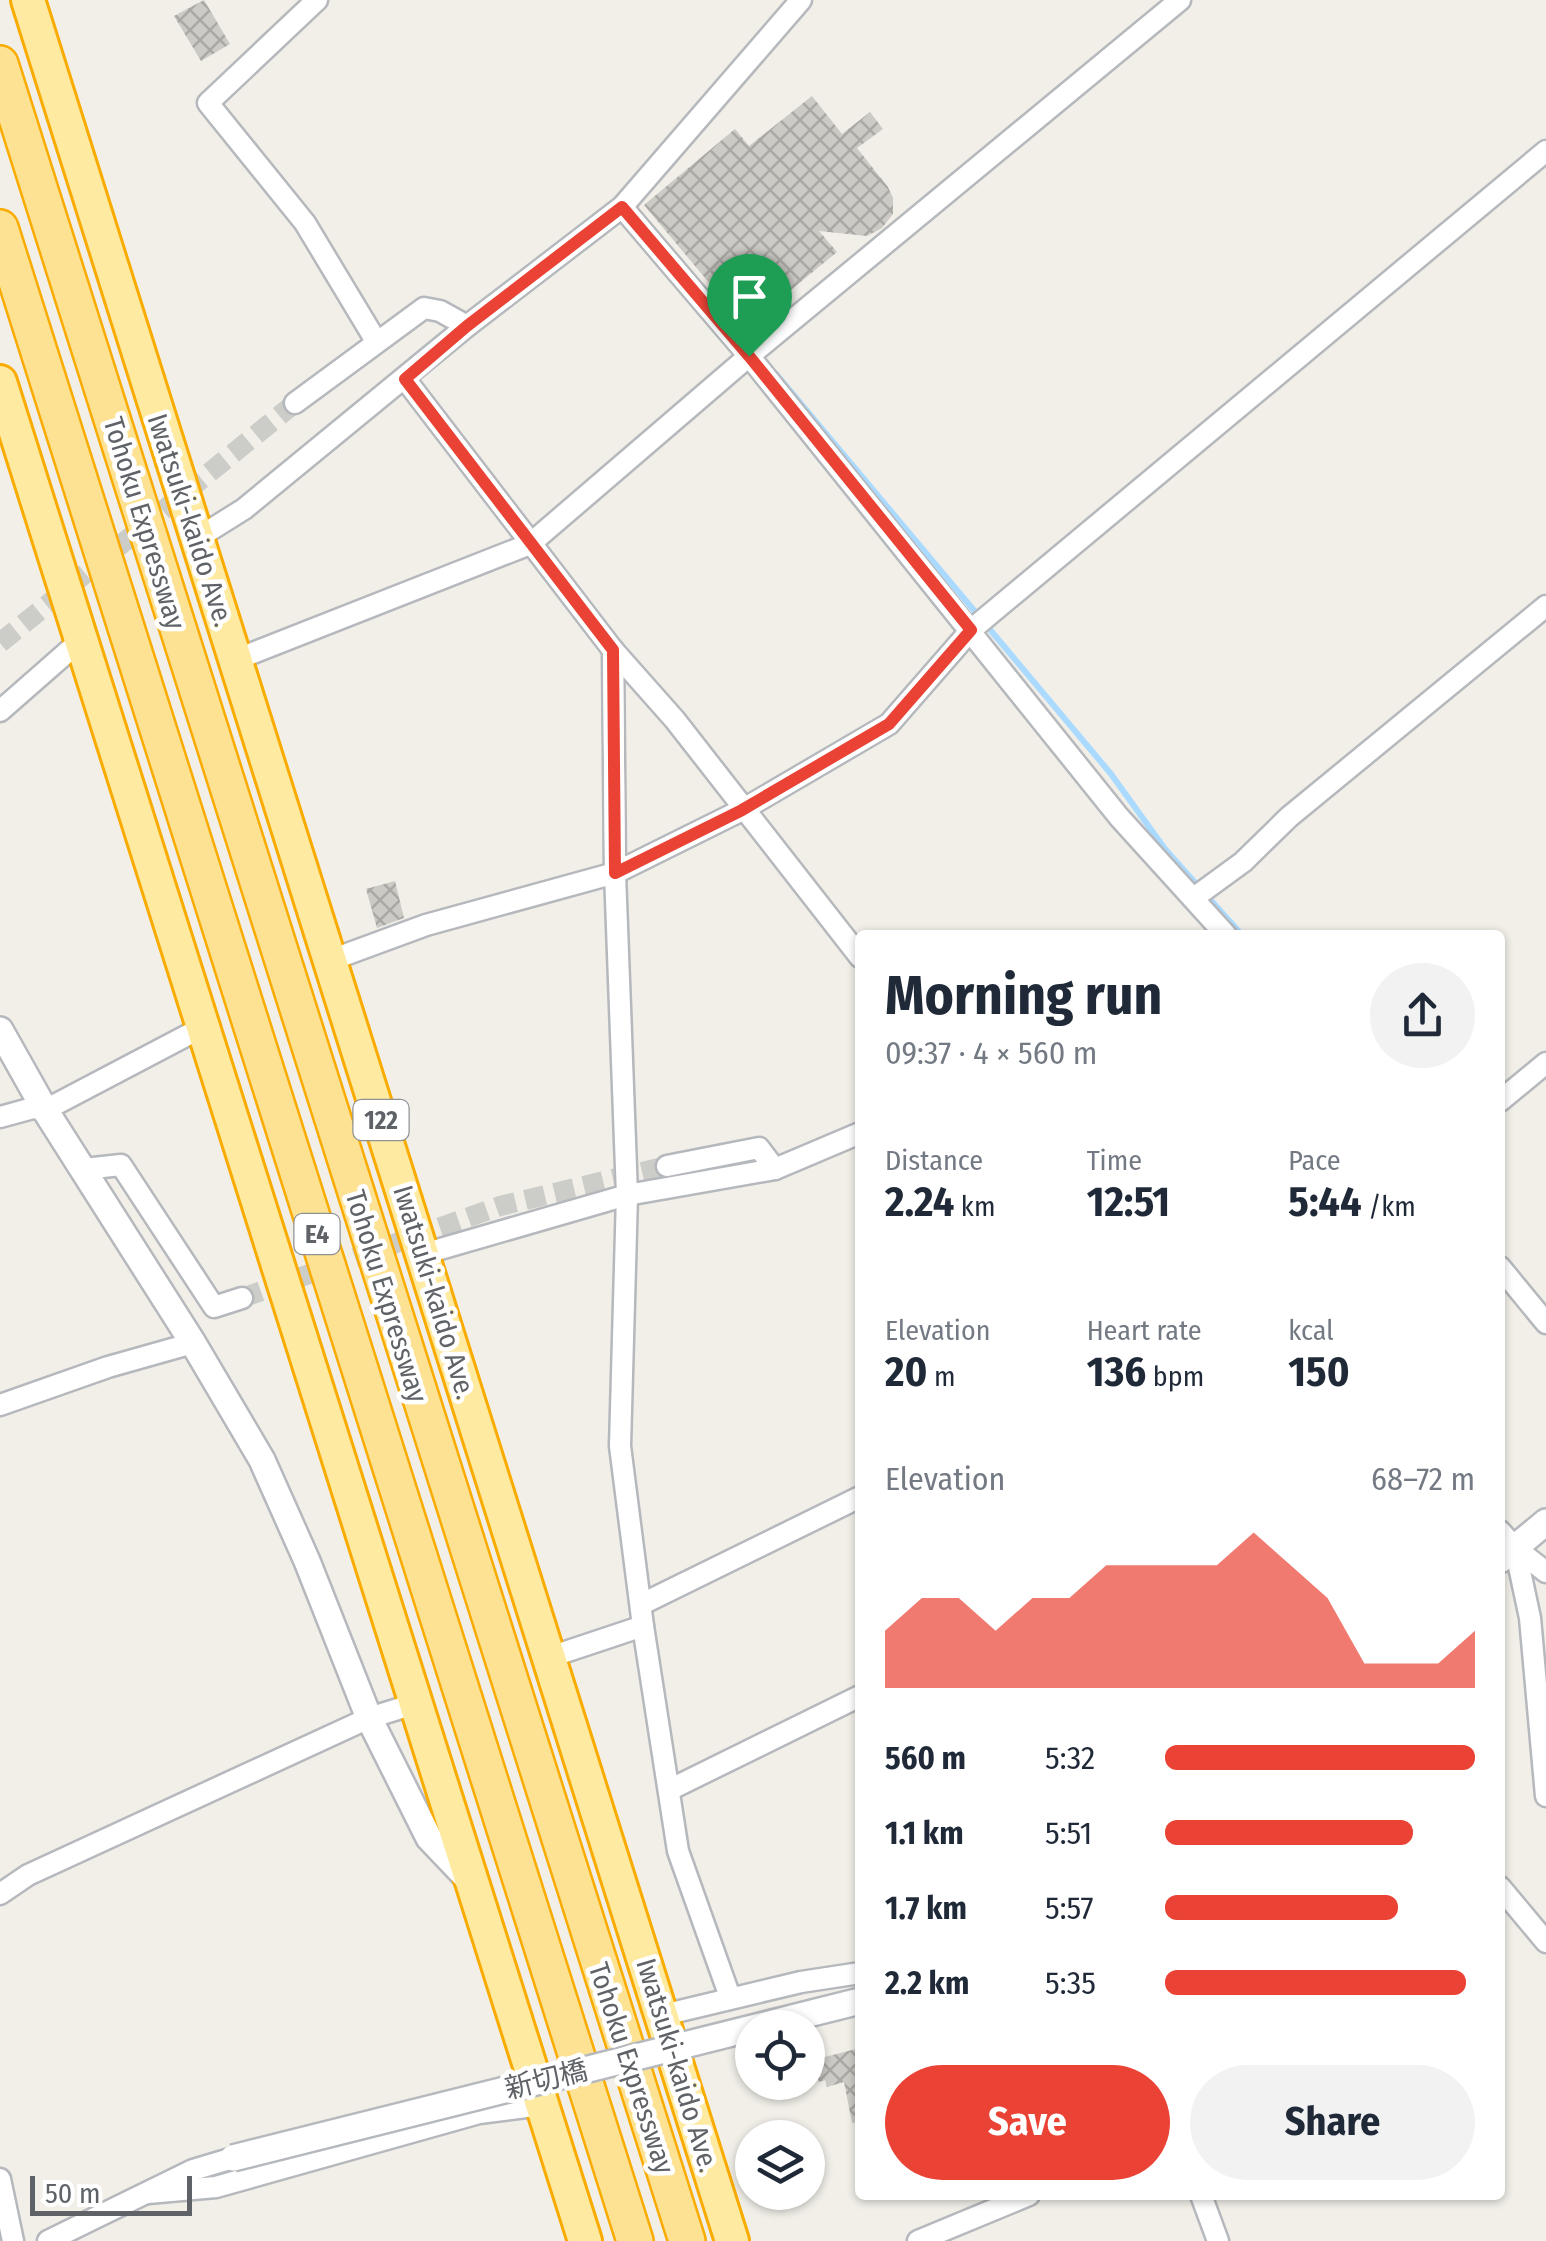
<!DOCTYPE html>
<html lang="en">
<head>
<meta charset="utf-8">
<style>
	body { margin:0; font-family:"Fira Sans Condensed","Noto Sans JP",sans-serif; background:#f2f2f3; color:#1f2937; height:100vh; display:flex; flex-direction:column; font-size:38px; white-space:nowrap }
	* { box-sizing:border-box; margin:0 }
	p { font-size:32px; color:#747a83 }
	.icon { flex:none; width:55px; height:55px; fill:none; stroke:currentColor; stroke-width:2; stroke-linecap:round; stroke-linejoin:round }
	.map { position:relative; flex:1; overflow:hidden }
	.panel { position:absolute; left:855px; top:930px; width:650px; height:1270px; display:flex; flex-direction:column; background:#fff; border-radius:10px; box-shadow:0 2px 8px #0004 }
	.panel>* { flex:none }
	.tools { position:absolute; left:735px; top:2010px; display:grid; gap:20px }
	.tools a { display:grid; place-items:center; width:90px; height:90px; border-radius:50%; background:#fff; box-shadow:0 2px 8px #0004; font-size:50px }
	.scale { position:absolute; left:30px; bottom:25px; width:162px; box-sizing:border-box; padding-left:10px; border:5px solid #5f6368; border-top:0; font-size:28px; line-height:35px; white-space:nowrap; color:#5f6368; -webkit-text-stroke:8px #fff; paint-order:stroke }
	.pin { position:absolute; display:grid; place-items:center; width:85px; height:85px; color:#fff; margin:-102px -42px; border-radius:50% 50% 50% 0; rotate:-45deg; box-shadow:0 0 10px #0007 }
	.pin .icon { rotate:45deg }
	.round { display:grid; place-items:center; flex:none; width:105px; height:105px; border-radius:52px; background:#f2f2f3 }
	.head { display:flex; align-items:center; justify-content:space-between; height:170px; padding:0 30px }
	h1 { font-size:55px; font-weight:700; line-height:75px }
	.metrics { display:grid; grid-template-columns:repeat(3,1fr); gap:15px; height:170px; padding:10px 30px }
	.metrics div { display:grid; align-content:center }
	.metrics b { font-size:42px; font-weight:700 }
	.metrics small { font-size:28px; font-weight:400 }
	.metrics p { font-size:28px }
	.chart { height:280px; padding:20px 30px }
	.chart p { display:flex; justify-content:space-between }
	.chart svg { width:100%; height:180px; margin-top:10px; fill:#ea4335; opacity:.7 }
	.button { display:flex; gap:20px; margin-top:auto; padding:20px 30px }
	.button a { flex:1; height:115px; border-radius:60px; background:#ea4335; color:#fff; font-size:40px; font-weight:700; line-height:115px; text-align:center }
	.button a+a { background:#f2f2f3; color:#1f2937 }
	ul { padding:0 30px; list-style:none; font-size:32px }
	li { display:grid; grid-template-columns:160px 120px 1fr; align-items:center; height:75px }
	li i { height:25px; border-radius:12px; background:#ea4335 }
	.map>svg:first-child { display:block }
</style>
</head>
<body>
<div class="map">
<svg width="1546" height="2241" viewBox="0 0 1546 2241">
	<defs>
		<pattern id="building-cross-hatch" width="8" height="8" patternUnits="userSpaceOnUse" patternTransform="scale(2.5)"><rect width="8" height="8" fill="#cccac5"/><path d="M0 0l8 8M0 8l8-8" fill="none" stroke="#a9a8a4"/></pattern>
	</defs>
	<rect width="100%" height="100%" fill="#f1efe8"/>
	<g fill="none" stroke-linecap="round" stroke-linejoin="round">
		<path stroke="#aadaff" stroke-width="6" d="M776,374L1111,774L1165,849L1242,935"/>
	</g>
	<g fill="url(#building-cross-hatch)">
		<path d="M204,0L230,44L201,61L174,16Z"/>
		<path d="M812,96L842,134L870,112L883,129L857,148L888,187L893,198V214L882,228L867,236L819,231L837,252L746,327L644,205L735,129L749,146Z"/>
		<path d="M395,881L404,918L377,928L366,889Z"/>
		<path d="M860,2048V2122L852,2123L844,2082L827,2087L825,2080L819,2082L813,2060Z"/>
	</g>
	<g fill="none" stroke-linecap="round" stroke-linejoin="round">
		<g stroke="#ccccc8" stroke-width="20" stroke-dasharray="20 10" stroke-linecap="butt">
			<path d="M0,643L295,403"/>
			<path d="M242,1298L500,1206L667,1166"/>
		</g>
		<defs>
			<g id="minor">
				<path d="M317,0L208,103L305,223L376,341"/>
				<path d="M622,207L749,356L1119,817L1226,935"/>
				<path d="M405,379L613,650L675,720L860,957"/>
				<path d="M295,403L424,308L440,311L467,326"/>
				<path d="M196,539L244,509L467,326L622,207L801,0"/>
				<path d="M613,650L615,873L627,1195L620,1446L643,1626L678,1851L730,1997"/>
				<path d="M235,660L530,544L749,356L1180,0"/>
				<path d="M0,711L81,640"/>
				<path d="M1195,897L1243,862L1289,817L1546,606"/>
				<path d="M331,960L426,925L615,873L742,810L889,724L971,630L1546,151"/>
				<path d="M1500,1101L1546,1063"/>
				<path d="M0,1117L33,1108L45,1110L203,1027"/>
				<path d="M667,1166L759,1148L775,1169"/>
				<path d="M84,1169L121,1165L214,1307L242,1298"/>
				<path d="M423,1254L627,1195L775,1169L860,1133"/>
				<path d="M1500,1267L1546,1323"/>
				<path d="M0,1405L108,1367L193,1343"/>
				<path d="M1500,1531L1515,1548L1546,1572"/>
				<path d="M1515,1548L1530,1618L1546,1796"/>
				<path d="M642,1604L860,1497"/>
				<path d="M550,1657L643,1626"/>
				<path d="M669,1790L860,1696"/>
				<path d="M1500,1887L1546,1942"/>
				<path d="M0,1894L28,1875L369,1718L414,1704"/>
				<path d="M663,2015L801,1982L860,1973"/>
				<path d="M0,2179L13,2241"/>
				<path d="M148,2193L216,2187L479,2113L542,2105"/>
				<path d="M1201,2195L1218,2241"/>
				<path d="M48,2241L193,2170L233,2158"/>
				<path d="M918,2241L1029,2195"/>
			</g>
			<g id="tertiary">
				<path d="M0,1030L45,1110L193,1343L262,1460L307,1561L369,1718L429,1838L469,1880"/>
				<path d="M1500,1560L1546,1522"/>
			</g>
			<g id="trunk">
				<path d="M28,0L732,2241"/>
				<path d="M0,382L585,2241"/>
			</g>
			<g id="motorway">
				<path d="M0,64L687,2241"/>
				<path d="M0,228L635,2241"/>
			</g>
		</defs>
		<use href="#minor" stroke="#b5b8bc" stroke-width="25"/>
		<use href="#tertiary" stroke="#b5b8bc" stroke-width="30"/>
		<use href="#trunk" stroke="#f9ab00" stroke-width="38"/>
		<use href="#motorway" stroke="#f9ab00" stroke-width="40"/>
		<use href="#minor" stroke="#fff" stroke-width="20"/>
		<use href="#tertiary" stroke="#fff" stroke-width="25"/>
		<use href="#trunk" stroke="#feeaa1" stroke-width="32"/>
		<use href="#motorway" stroke="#fde293" stroke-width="35"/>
		<defs>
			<path id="tertiary-bridge" d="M233,2158L860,2001"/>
		</defs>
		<use href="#tertiary-bridge" stroke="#b5b8bc" stroke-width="30" stroke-linecap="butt"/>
		<use href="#tertiary-bridge" stroke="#fff" stroke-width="25"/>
	</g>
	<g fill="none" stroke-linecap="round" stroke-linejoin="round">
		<defs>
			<path id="route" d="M622,207L749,356L971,630L889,724L742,810L615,873L613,650L405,379L467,326Z"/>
		</defs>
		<use href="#route" stroke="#fff" stroke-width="20"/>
		<use href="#route" stroke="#ea4335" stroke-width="12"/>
	</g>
	<g text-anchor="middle" stroke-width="9" stroke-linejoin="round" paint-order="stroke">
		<g fill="#fff" stroke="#8f9295" stroke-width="2.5">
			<rect x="353.5" y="1100" width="55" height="40" rx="8"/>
			<rect x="294.5" y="1214" width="45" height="40" rx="8"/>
		</g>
		<g font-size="25" font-weight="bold" fill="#5f6368">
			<text x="381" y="1129">122</text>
			<text x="317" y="1243">E4</text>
		</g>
		<g font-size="28" fill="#5f6368" stroke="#fff">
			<text transform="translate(191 520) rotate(72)" y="10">Iwatsuki-kaido Ave.</text>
			<text transform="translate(145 523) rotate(73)" y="10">Tohoku Expressway</text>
			<text transform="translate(435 1292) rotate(73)" y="10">Iwatsuki-kaido Ave.</text>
			<text transform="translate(387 1296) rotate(73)" y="10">Tohoku Expressway</text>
			<text transform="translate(678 2065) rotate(73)" y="10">Iwatsuki-kaido Ave.</text>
			<text transform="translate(632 2068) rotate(72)" y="10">Tohoku Expressway</text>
			<text transform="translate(546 2079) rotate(-14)" y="10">新切橋</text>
		</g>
	</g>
</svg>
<div class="tools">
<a><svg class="icon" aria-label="locate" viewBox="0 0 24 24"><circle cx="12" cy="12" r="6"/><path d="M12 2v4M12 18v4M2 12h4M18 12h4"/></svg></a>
<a><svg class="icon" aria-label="layers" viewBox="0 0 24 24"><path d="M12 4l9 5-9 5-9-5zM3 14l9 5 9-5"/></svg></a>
</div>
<div class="scale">50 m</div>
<div class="pin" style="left:749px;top:356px;background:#1e9e55"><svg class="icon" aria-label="arrive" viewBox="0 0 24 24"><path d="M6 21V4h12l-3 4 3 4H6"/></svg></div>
<section class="panel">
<div class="head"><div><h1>Morning run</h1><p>09:37 · 4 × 560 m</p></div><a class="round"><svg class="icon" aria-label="share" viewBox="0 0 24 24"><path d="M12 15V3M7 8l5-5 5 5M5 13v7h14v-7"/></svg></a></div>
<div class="metrics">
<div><p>Distance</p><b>2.24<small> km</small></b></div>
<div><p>Time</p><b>12:51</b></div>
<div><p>Pace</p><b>5:44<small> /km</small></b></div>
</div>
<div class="metrics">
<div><p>Elevation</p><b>20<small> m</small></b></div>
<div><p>Heart rate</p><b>136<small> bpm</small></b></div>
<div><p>kcal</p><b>150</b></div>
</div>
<div class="chart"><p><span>Elevation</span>68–72 m</p>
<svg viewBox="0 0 160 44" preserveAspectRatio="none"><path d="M0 44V30L10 22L20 22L30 30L40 22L50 22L60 14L70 14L80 14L90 14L100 6L110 14L120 22L130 38L140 38L150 38L160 30V44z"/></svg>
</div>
<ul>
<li><b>560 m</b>5:32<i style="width:100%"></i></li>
<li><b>1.1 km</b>5:51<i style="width:80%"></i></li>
<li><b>1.7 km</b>5:57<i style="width:75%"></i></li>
<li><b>2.2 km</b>5:35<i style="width:97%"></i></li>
</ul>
<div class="button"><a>Save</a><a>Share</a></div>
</section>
</div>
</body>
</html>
